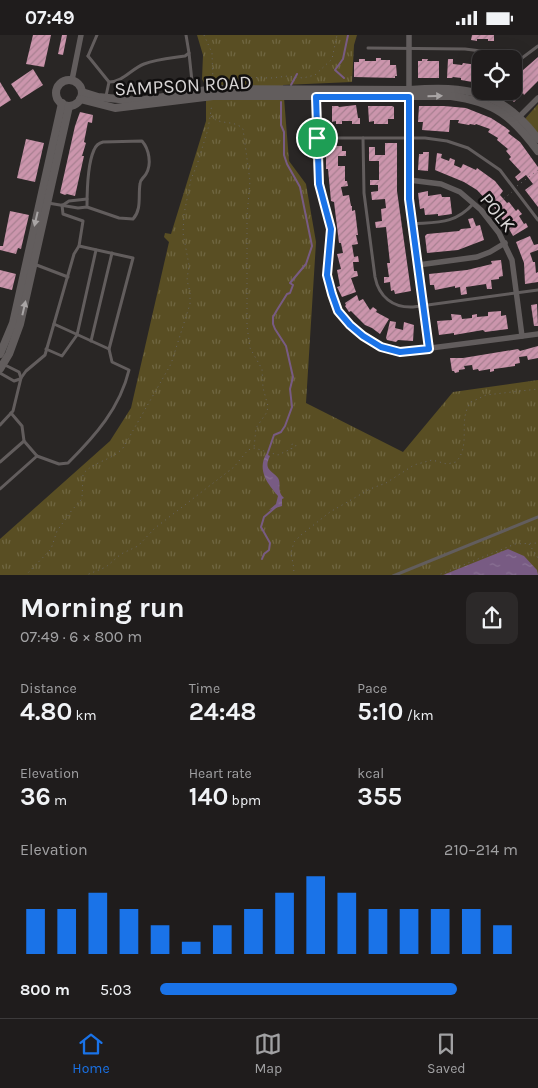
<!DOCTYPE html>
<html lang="en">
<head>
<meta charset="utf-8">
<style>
	body { margin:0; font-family:Karla,sans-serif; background:#2c2929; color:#f1f3f6; height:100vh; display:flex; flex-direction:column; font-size:19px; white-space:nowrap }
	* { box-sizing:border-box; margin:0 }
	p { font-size:16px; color:#a1a1a3 }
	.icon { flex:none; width:28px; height:28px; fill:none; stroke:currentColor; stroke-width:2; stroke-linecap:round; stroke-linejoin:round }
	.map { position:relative; height:540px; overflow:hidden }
	.panel { display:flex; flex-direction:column; background:#1f1c1c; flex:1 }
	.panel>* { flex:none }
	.tools { position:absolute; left:472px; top:15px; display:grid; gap:10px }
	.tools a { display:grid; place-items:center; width:50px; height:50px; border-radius:10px; background:#1f1c1c; box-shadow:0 5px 20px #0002,0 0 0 1px #3c3a3b; font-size:25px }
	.pin { position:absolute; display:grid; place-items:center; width:42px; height:42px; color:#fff; margin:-21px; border:2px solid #fff; border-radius:50%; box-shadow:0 1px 5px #0007 }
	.round { display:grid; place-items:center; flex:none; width:52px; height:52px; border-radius:10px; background:#2c2929 }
	.summary { display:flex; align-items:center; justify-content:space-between; height:85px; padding:0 20px }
	h1 { font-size:28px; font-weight:700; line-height:38px }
	.figures { display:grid; grid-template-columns:repeat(3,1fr); gap:8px; height:85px; padding:5px 20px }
	.figures div { display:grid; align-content:center }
	.figures b { font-size:25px; font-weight:700 }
	.figures small { font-size:14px; font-weight:400 }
	.figures p { font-size:14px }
	.chart { height:140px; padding:10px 20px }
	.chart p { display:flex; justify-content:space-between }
	.chart svg { width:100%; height:90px; margin-top:5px; stroke:#1a73e8; stroke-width:6 }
	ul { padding:0 20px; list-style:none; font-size:16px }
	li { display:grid; grid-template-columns:80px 60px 1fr; align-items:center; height:38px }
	li i { height:12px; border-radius:6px; background:#1a73e8 }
	.status { display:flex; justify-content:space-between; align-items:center; height:35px; padding:0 25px; background:#1f1c1c; direction:ltr }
	.status svg { height:14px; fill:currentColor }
	.tabs { display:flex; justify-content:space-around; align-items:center; height:70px; border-top:1px solid #3c3a3b; background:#1f1c1c; font-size:14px; color:#a1a1a3 }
	.tabs a { display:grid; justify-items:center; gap:2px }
	.tabs .selected { color:#1a73e8 }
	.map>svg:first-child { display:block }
</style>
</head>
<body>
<div class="status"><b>07:49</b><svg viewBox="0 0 49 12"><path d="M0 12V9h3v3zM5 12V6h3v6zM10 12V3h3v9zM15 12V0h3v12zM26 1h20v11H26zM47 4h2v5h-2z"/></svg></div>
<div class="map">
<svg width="538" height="541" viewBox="0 0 538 541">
	<defs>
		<pattern id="grass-tufts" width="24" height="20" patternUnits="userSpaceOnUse" patternTransform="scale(1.25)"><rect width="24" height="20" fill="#594e23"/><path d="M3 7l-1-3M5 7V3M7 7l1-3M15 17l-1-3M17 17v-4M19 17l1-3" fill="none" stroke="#706742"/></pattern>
		<pattern id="park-crowns" width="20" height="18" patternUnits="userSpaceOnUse" patternTransform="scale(1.25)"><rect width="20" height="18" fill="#594e23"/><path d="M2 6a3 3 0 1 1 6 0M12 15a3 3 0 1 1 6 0" fill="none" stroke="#706742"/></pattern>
		<pattern id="water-ripples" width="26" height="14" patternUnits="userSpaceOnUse" patternTransform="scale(1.25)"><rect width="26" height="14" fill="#785b83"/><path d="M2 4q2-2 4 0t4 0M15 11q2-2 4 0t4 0" fill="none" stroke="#8a7294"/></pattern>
		<pattern id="building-hatch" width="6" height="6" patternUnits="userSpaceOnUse" patternTransform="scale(1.25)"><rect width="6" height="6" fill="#cb95ac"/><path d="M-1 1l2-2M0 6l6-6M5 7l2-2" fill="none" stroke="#a88091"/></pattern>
	</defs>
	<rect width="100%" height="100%" fill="#292625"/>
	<path fill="url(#grass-tufts)" d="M197,0H357L354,10L352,47L283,50L289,126L306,149L316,207L306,368L403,417L453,357L538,345V540H0V504L110,406L131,373L169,207L164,202L165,198L171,199L206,86V48H204L202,44L203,20Z"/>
	<path fill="url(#park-crowns)" d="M538,69V103L524,85Z"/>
	<g fill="url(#water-ripples)">
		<path d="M266,419L270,421C263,435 272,435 278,443C282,450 276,455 284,463L282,464V471L269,475L276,469L278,461C268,449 257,436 266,419Z"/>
		<path d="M508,514L524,521L537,535L538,540H443Z"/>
	</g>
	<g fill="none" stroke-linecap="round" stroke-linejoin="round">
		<g stroke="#785b83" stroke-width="2">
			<path d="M344,43L335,35L343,24L348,0"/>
			<path d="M291,50L297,39"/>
			<path d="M267,420L274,400L281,397L285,391L292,372L290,354L293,342L286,311L275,294L273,289V282L277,275L287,259L290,258L293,250L290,248L306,229L312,211L300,152L287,129L284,120V97L281,90V67"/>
			<path d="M262,524L264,519L269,515L270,508L261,492L264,482L277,471"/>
		</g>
	</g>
	<g fill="url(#building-hatch)">
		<path d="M33,0H51L44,32L26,29Z"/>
		<path d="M62,0H67L63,20L58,19Z"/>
		<path d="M472,0H494V6H488V4H477V6L471,5Z"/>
		<path d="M480,21H481V37L478,48L461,45V43L453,42L452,43H447L448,24H453V29L462,30L463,28L477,30Z"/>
		<path d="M538,22V46L524,60L523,58L514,67L503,56H514V43Z"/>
		<path d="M376,23H381V25H390V30H396L397,41H395V43L354,42V27H359V24H365V26H376Z"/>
		<path d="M422,24H428L427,26H439V43H418V26H422Z"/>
		<path d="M33,34L43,50L21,64L11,49Z"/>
		<path d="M0,47L11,65L0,72Z"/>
		<path d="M356,70L358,83H360V89H352V86H342V89H336V86L332,87V71H338L339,72Z"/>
		<path d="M368,71H392L394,72V84H388V89H374V86L369,87Z"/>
		<path d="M419,71H444L466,73L491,83L505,92L510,96L508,98L520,107L538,132V172L525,155L533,149L526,140L518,146L515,142L521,137L509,124L511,122L506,116L508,114L497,105L498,103L488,97L490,94L476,89L475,90L470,89L469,90L458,88L459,85H450L449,97L422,95L423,87H418Z"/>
		<path d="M80,77L93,80L92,88L88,87L84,107L86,108L82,121H84L75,161L67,159L65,160L60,158L75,91Z"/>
		<path d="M26,104L44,108L35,147L17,143Z"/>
		<path d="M385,108H397V156L411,256L395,259L394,255L391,256L390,247L384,248V242H389L387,228H390L386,192L376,193L375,187L382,186L381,174L386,173L385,164L372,165L371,157L378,156V150H370V145H379V126H369V112H375V120H385Z"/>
		<path d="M326,111H342V116H346V121H338V131H345V146H347L348,151L341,152L343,161L349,160L351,171H352V176L355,175L358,200H356L358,209L352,210L354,222L358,221L359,227H353L354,236H357L358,241L351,243L356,257L342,262L337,252L340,251L337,235L341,234L337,219L343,218L341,208H339L334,167L331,166L328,134H326Z"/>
		<path d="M423,117H429L428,136L418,135L419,119H423Z"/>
		<path d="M437,118L442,119L441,123L449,126L450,123L455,125L454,130L461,133L463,129L476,135L477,133L495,146L503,156L500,160L507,168L509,167L516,176L518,174L522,179L519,181L524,189L526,188L528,192L513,201L509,194L491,168L490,169L477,155L464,147L435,135Z"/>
		<path d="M428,156V161L441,159L442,162H450L452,179L438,181V179L425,180L424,173L420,174L418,158Z"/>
		<path d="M10,176L29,180L21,214L18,213L16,219L0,215V211H3Z"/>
		<path d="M473,183L476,191L480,190L484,205L458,215L427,218L425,201L427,199L459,196L461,194L471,193L468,184Z"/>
		<path d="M530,201L534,210L538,209V215L530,218L533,227H535L536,238L538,237V247L525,249L524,228L516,207Z"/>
		<path d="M501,225L503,241L499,242V244L491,245L492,254H487L486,249L466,252L467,259L461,260L460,252L455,253V251L435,255L434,250H430L429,239L467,235L492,229L491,226Z"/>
		<path d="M0,235L16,239L12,255L0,252Z"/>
		<path d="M357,260L359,266L363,264L370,275L373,272L377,275L376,277L389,284L380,299L372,293L365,290L351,276L349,277L345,271L346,270L345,268Z"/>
		<path d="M537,269L538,291H534L531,270Z"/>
		<path d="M501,276V281L506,280L508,294L485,297L483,295L454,300V298L439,300L437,286L452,285L451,279L461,280L462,284L472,283V280L477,279V282L488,281V277Z"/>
		<path d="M390,286L396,287L395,293L403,295L404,287L414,290L413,306L398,305L396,307L387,305L386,303Z"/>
		<path d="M538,311V323L528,325L527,321L519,322L520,328L515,329V331L494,334V336L490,337V334L479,336L478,334L473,335L472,330L464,331L465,334L459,335V337L455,338L454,336H452L450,323H463L518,314L520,316Z"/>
	</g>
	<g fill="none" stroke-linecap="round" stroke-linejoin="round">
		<g stroke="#696665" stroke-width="1" stroke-dasharray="1 4" stroke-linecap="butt">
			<path d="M204,0L212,18L213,48"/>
			<path d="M217,47L229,42L271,43L288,41L303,43L315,40L332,24L337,0"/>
			<path d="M211,81C219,91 234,84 243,94L250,146L247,181V291L250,313L262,334L263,353L268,371L267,377L256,393L254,413"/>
			<path d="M517,151L538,135"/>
			<path d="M488,176L512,157"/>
			<path d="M529,509L538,523"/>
			<path d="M25,541L51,514L57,496L72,475L82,464L83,439C94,426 111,426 123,413L171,329L190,269V257L187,245L189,230L183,198L184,179L191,144L197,130L208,94L212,69"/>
			<path d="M84,541L106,532L121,519L138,511L155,493L234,432L248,415L254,413L278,420L295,412L296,410L292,409L291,414"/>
			<path d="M293,541L294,534L291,518L294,507L301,500L330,477L370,454L386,448L414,430L432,425L447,429L456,427C472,409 457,385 471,367L486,360L538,354"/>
			<path d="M436,541L515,509L538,508"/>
		</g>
		<g stroke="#625d5d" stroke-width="3">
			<path d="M368,13L465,14L481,16L496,24"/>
			<path d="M189,18L193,56"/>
			<path d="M88,21L109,47L106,61"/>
			<path d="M88,21L97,0"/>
			<path d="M514,29L538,11"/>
			<path d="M109,47C123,47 131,34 144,29C157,24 172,23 185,21L189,18L186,0"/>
			<path d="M318,103H425L447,106L468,113L500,135L538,185"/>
			<path d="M363,103L364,158L375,242C379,262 393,273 413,272L538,255"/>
			<path d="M48,168L78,173L87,172L119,183L133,184C142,174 138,161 140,149C140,144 143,144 146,139C152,129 149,114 142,106L103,107C99,108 96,110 94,115C88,128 87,157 87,172"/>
			<path d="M63,170L69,166L87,164"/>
			<path d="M413,189C438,187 455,189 473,169"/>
			<path d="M34,229L68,242"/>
			<path d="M54,289L109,314"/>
			<path d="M91,306L112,218"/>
			<path d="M46,314L62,321L77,300L96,215"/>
			<path d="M3,329L19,337L21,343"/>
			<path d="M0,338L14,346L20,344"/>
			<path d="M0,390L13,376L21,343L26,336L45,320L74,219L79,211L83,186L63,179L62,170"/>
			<path d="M24,406L37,421"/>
			<path d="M0,427L24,406L22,391L11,378"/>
			<path d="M0,454L37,421L59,429L68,428C95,401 120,373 129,335L112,327L109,314L133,223L79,211"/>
			<path d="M393,541L538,482"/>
		</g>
		<g stroke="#625d5d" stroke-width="5.5">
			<path d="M409,0V164L429,314"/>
			<path d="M72,45L81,0"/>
			<path d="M316,59L319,149L331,194L327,239L332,259L338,276L350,290L363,301L381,312L400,317L538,299"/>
			<path d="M516,85L538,63"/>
			<path d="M409,145L441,149L460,157L481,175L499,198L512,225L522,301"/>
			<path d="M418,230L477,222L490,217L505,208"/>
		</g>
		<g stroke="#625d5d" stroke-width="8">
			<circle cx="69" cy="58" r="13"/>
			<path d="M82,57L98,62L139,66L213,54L409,55C467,51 501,55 538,104"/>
			<path d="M80,64L115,73L213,61H451C495,67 512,81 538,116"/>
			<path d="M0,319L13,288L62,68"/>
			<path d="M0,334L9,319L20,289L69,71"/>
		</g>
	</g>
	<defs><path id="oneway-solid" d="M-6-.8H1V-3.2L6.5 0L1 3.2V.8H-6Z" transform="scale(1.25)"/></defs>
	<g fill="#a9a5a5">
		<use href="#oneway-solid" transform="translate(435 61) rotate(-1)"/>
		<use href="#oneway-solid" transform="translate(36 184) rotate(103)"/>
		<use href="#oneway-solid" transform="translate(24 273) rotate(-77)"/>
	</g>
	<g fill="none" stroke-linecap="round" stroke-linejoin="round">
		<defs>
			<path id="route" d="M316,62H409V164L429,314L400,317L381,312L363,301L350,290L338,276L332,259L327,240L331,194L319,149Z"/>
		</defs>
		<use href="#route" stroke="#fff" stroke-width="10"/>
		<use href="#route" stroke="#1a73e8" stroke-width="6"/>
	</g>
	<g text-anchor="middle" stroke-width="5" stroke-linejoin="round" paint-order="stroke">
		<g font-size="19" fill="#d8d5d5" stroke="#110f0f">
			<text transform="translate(183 50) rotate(-3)" y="7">SAMPSON ROAD</text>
			<text transform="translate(498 177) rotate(51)" y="7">POLK</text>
		</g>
	</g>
</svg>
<div class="tools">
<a><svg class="icon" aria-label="locate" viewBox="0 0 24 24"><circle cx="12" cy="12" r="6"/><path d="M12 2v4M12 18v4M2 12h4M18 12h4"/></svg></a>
</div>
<div class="pin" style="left:317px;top:103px;background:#1e9e55"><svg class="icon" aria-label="arrive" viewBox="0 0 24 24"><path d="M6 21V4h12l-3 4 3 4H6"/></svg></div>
</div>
<section class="panel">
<div class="summary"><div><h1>Morning run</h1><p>07:49 · 6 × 800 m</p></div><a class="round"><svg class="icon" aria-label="share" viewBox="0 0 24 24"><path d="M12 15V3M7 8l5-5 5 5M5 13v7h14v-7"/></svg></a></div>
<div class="figures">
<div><p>Distance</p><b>4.80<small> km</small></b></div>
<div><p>Time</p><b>24:48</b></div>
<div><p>Pace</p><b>5:10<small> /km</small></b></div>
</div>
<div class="figures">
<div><p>Elevation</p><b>36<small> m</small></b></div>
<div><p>Heart rate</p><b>140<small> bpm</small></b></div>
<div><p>kcal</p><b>355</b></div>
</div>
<div class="chart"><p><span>Elevation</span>210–214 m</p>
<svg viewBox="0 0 160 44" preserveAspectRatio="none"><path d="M5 44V22M15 44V22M25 44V14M35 44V22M45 44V30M55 44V38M65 44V30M75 44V22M85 44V14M95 44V6M105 44V14M115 44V22M125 44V22M135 44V22M145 44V22M155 44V30"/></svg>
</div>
<ul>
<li><b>800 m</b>5:03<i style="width:83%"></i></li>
</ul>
</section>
<nav class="tabs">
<a class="selected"><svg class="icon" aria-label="home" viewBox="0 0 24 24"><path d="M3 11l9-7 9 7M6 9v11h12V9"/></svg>Home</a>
<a><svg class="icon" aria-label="map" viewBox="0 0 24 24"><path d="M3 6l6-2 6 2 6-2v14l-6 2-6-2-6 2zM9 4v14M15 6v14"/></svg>Map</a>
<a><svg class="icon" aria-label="saved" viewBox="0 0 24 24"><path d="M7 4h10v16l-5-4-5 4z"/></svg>Saved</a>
</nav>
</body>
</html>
